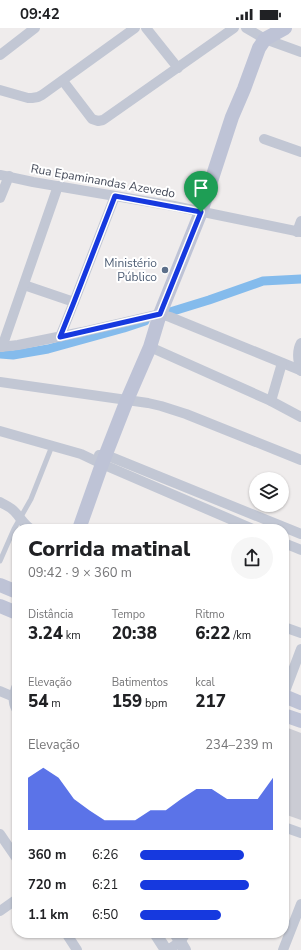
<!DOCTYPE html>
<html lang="pt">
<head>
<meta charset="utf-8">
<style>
	body { margin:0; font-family:"Nunito Sans",sans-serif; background:#f6f6f6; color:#202124; height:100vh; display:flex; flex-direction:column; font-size:15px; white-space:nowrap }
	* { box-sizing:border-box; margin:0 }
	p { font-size:13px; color:#757577 }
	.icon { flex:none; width:22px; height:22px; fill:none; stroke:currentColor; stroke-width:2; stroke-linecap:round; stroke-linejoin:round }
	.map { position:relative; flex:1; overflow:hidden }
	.drawer { position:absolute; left:12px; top:496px; width:277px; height:414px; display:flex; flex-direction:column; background:#fff; border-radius:16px; box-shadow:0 1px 3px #0004 }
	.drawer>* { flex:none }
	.buttons { position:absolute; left:249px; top:444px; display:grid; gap:8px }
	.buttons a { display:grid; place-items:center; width:40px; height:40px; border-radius:50%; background:#fff; box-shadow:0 1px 3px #0004; font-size:20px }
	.pin { position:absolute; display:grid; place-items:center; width:34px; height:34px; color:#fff; margin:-41px -17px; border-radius:50% 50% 50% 0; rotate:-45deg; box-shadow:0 0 4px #0007 }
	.pin .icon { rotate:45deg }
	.round { display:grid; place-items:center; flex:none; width:42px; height:42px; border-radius:21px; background:#f6f6f6 }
	.headline { display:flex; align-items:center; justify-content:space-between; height:68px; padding:0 16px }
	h1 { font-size:22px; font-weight:800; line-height:30px }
	.figures { display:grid; grid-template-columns:repeat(3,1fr); gap:6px; height:68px; padding:4px 16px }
	.figures div { display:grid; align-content:center }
	.figures b { font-size:17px; font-weight:800 }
	.figures small { font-size:11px; font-weight:400 }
	.figures p { font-size:11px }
	.chart { height:112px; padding:8px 16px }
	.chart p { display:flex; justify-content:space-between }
	.chart svg { width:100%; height:72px; margin-top:4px; fill:#1639df; opacity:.7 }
	ul { padding:0 16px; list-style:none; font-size:13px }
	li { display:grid; grid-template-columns:64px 48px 1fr; align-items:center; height:30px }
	li i { height:10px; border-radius:5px; background:#1639df }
	.status { display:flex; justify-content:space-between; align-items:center; height:28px; padding:0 20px; background:#fff; direction:ltr }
	.status svg { height:11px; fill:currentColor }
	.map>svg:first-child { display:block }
</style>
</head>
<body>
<div class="status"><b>09:42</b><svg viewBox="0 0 49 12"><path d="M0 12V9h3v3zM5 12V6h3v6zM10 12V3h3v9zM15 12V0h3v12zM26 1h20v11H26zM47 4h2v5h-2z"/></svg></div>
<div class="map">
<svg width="301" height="922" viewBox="0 0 301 922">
	<rect width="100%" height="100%" fill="#efecec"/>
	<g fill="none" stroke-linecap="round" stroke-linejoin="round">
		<g stroke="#84bbec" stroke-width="9">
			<path d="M170,284L209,272L263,253L301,251"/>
			<path d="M0,326L13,327L48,321L124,300L145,293"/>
		</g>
	</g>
	<path fill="#cbccd4" d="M288,700L301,705V792L284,786V710Z"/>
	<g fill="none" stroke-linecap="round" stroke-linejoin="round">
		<path stroke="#c2c7d4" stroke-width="5" d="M0,533L14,501L31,471L52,418"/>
		<g stroke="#c2c7d4" stroke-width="10">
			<path d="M146,0L178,40"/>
			<path d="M246,0L265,11L301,24"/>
			<path d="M0,27L35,0"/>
			<path d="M63,53L92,91L98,93L103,92L234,0"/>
			<path d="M0,62L28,70H32L38,69L42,67L135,0"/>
			<path d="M264,111L301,124"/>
			<path d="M0,147L33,154L174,178L301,204"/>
			<path d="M0,170L9,148"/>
			<path d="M297,204L301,193"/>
			<path d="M24,257L74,274"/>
			<path d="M60,309L74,274L115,168"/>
			<path d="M301,315C296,324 298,334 301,343"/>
			<path d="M0,319L18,317L82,304L160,286L170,289L300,342"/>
			<path d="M2,319L58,158"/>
			<path d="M150,319L271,373L301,389"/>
			<path d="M0,354L148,375L161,378L186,386L301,432"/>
			<path d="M271,373L282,335"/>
			<path d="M0,403L81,426L102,436L253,501"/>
			<path d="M99,427H106L301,506"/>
			<path d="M0,474C5,477 11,479 15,484C20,489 24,497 31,501"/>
			<path d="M284,515L301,522"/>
			<path d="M284,599L301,605"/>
			<path d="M0,663L14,669H17"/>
			<path d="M284,666L301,621"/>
			<path d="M284,799L301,805"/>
			<path d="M0,806L17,831"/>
			<path d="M0,883L17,871"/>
			<path d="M66,905L77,922"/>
			<path d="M168,922L180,914L186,905"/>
			<path d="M283,922L301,876"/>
		</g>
		<g stroke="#c2c7d4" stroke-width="12">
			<path d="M17,660C15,667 13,673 17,680"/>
			<path d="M155,905L166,922"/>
			<path d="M175,905L185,922"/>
		</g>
		<g stroke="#bec3d6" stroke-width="14">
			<path d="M79,501L102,436L127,372L150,319L160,286L201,184L232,89L244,61L259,20L265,11L285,0"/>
			<path d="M0,557L17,564"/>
			<path d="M0,578L17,585"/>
			<path d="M284,668L301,675"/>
			<path d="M284,687L301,693"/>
		</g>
	</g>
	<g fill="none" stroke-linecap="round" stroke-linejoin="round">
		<defs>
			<path id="route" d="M115,168L201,184L160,286L60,309L74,274Z"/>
		</defs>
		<use href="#route" stroke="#fff" stroke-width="8"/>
		<use href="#route" stroke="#1639df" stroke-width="5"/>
	</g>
	<circle fill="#5c6f8a" stroke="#fff" stroke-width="1.5" cx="165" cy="242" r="4"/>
	<g text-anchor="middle" stroke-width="4" stroke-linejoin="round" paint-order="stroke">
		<g font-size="12" fill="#444a59" stroke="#fff">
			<text transform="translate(103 153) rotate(10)" y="4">Rua Epaminandas Azevedo</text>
		</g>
		<g font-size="12" fill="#4e5e75" stroke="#fff" text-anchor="end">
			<text x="157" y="239">Ministério<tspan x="157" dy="14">Público</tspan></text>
		</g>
	</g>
</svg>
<div class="buttons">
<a><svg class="icon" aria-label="layers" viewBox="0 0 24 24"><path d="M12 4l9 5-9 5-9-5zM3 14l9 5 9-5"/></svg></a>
</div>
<div class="pin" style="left:201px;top:184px;background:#1e9e55"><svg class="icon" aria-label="arrive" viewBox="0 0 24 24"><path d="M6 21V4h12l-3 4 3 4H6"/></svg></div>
<section class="drawer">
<div class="headline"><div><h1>Corrida matinal</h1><p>09:42 · 9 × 360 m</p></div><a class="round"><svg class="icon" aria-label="share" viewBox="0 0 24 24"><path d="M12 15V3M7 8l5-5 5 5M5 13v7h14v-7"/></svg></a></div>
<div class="figures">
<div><p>Distância</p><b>3.24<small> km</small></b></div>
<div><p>Tempo</p><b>20:38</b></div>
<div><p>Ritmo</p><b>6:22<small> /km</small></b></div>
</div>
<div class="figures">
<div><p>Elevação</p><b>54<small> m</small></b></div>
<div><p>Batimentos</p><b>159<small> bpm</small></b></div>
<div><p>kcal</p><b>217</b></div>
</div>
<div class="chart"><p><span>Elevação</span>234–239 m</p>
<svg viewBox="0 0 160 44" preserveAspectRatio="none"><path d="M0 44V12L10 6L20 12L30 25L40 32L50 38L60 38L70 38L80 32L90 32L100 25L110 19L120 19L130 25L140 25L150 25L160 12V44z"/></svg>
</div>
<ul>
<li><b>360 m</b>6:26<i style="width:78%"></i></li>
<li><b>720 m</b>6:21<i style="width:82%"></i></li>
<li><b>1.1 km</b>6:50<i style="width:61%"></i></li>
</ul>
</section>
</div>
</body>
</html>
